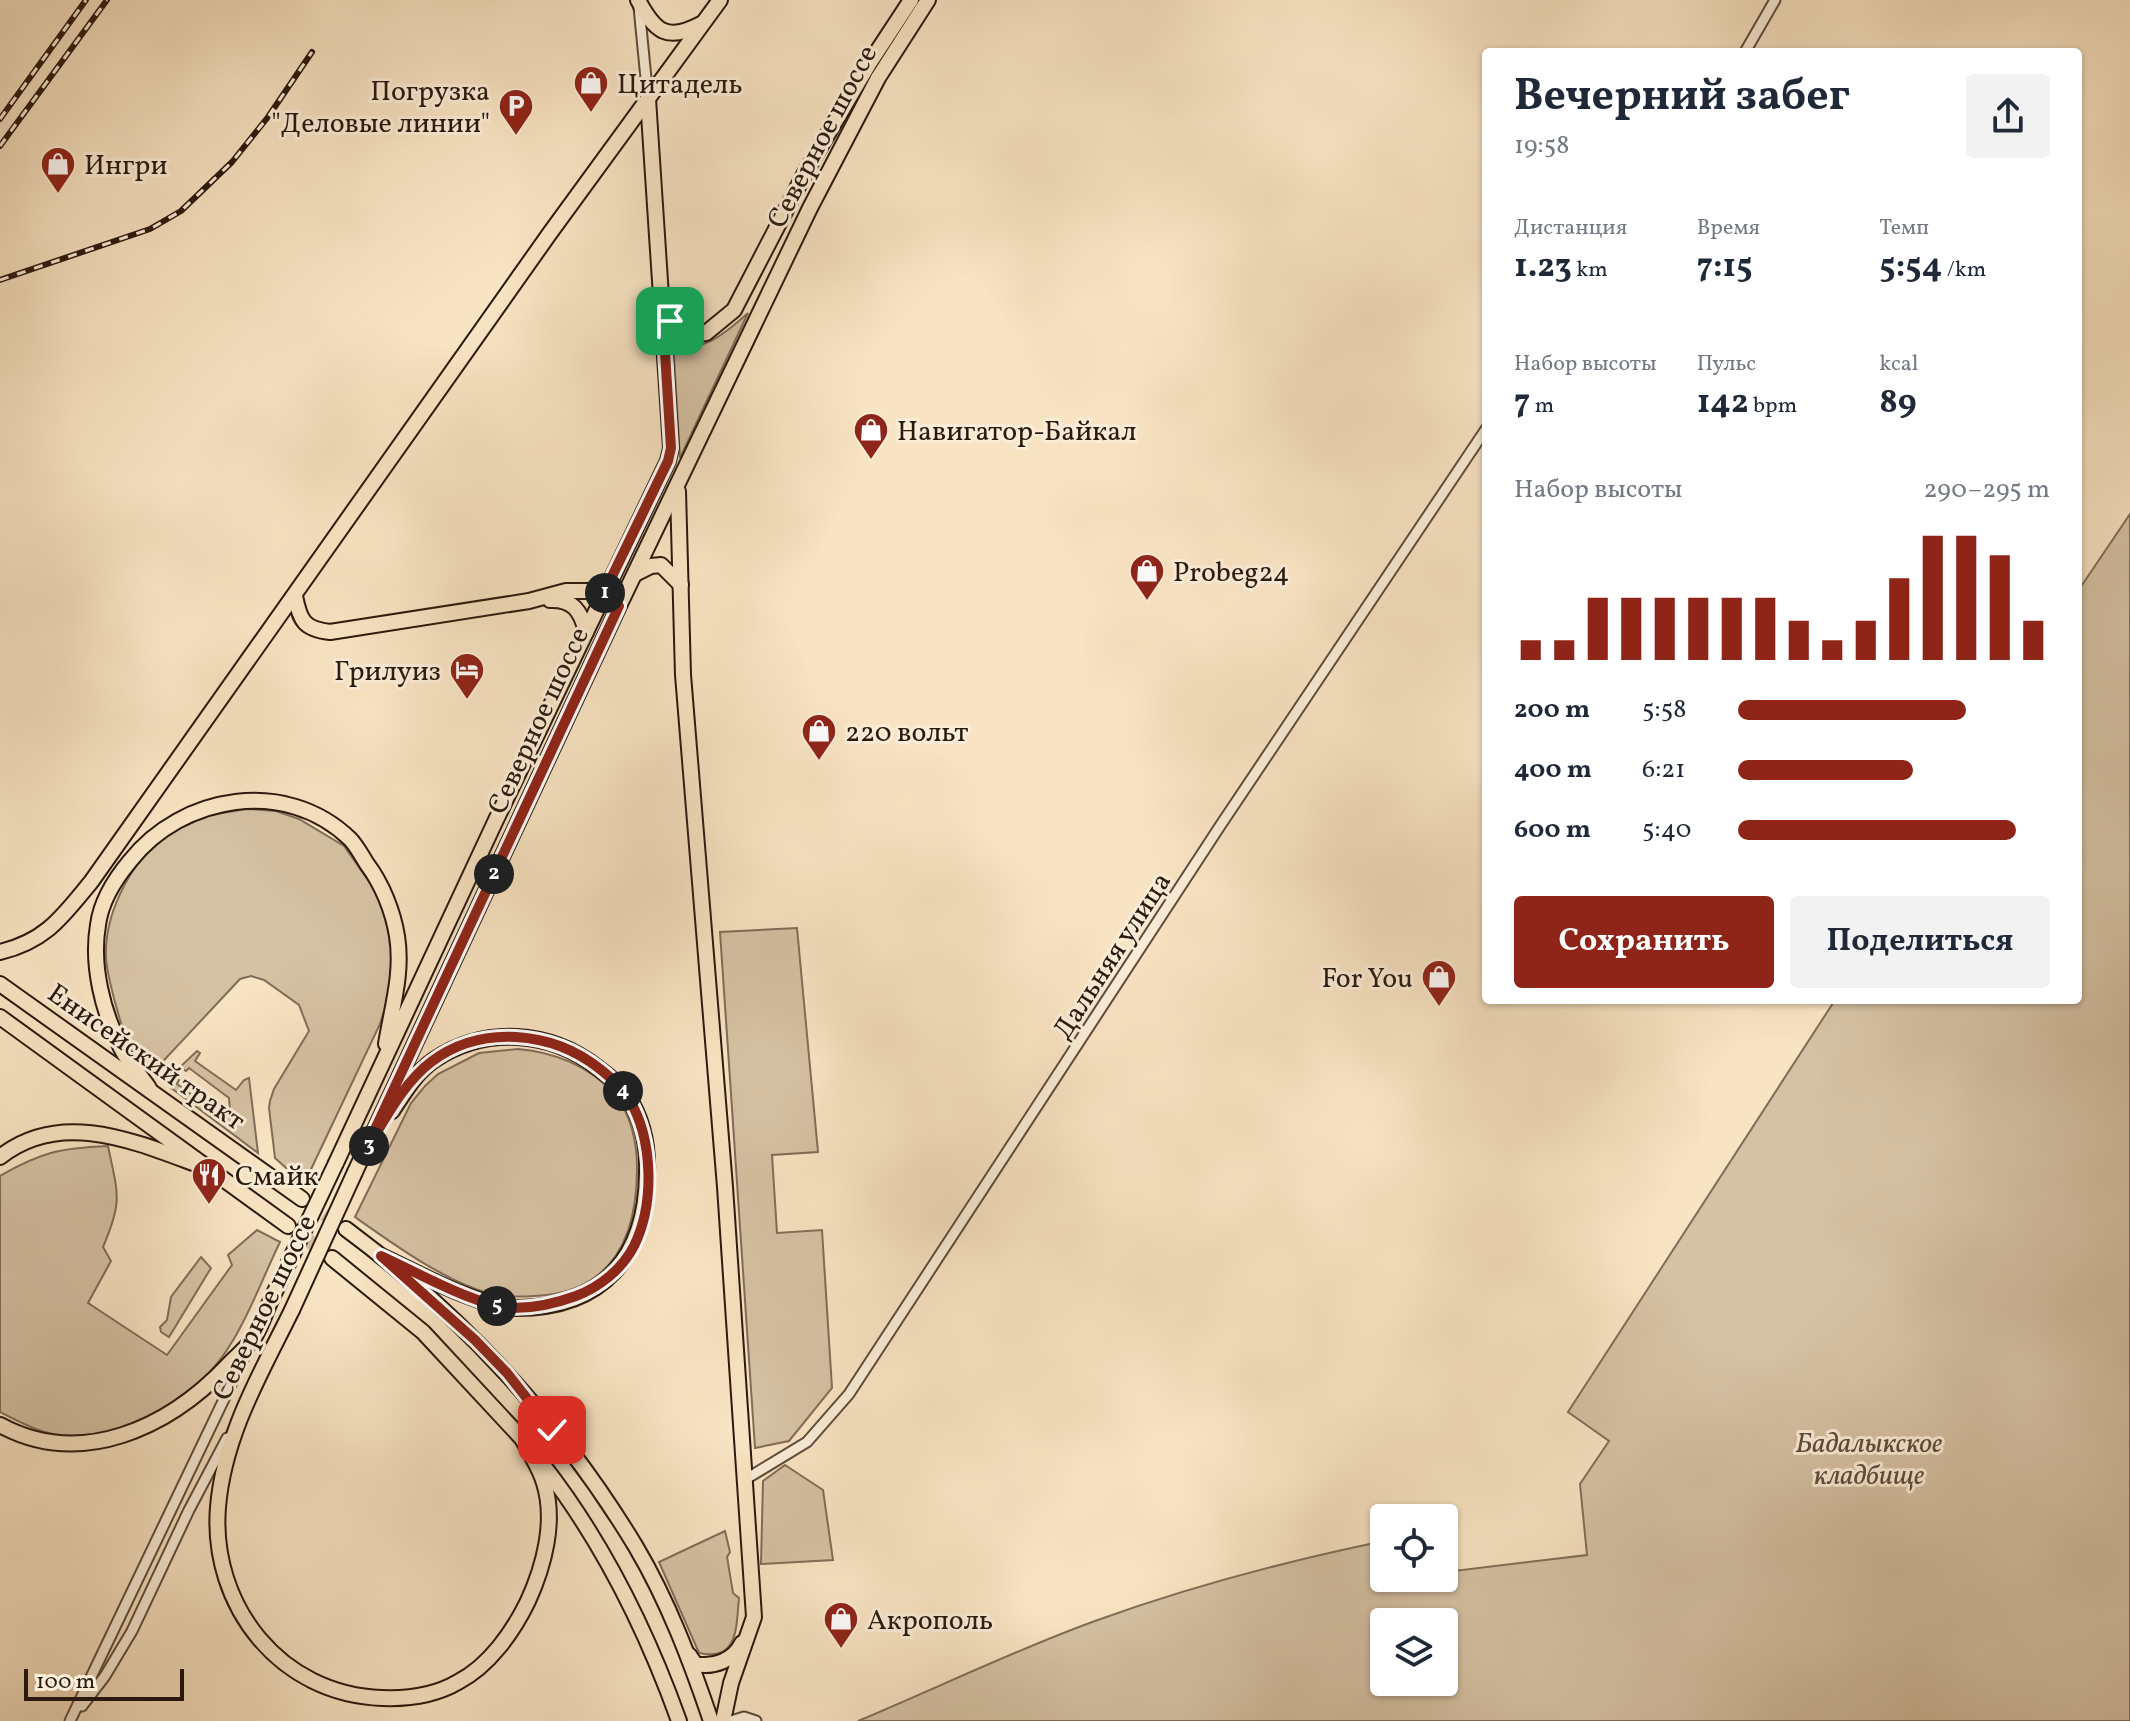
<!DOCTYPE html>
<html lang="ru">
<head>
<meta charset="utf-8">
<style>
	body { margin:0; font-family:Vollkorn,serif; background:#f2f2f3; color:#1f2937; height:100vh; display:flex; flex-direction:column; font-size:30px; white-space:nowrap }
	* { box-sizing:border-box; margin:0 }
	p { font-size:26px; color:#747a83 }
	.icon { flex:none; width:44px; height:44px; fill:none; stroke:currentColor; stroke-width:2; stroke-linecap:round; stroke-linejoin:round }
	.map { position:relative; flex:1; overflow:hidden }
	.details { position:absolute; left:1482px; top:48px; width:600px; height:956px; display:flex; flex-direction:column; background:#fff; border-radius:8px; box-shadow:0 2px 6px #0004 }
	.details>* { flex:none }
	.controls { position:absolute; left:1370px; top:1504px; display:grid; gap:16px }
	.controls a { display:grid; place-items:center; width:88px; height:88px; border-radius:8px; background:#fff; box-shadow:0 2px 6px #0004; font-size:40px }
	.scale { position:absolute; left:24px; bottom:20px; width:160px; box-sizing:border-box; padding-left:8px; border:4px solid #2b190e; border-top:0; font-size:22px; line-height:28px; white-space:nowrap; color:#2b190e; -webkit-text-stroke:6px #faedd7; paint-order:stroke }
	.pin { position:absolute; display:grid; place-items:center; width:68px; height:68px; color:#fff; margin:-34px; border-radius:16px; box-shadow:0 4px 12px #0006 }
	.km { position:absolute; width:40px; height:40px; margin:-20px; border-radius:50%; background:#222; color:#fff; font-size:22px; line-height:40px; text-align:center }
	.round { display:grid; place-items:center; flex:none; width:84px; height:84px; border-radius:8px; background:#f2f2f3 }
	.headline { display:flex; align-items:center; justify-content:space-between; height:136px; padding:0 32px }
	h1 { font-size:44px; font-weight:700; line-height:60px }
	.metrics { display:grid; grid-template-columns:repeat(3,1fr); gap:12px; height:136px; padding:8px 32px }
	.metrics div { display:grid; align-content:center }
	.metrics b { font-size:34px; font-weight:700 }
	.metrics small { font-size:22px; font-weight:400 }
	.metrics p { font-size:22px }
	.chart { height:224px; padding:16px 32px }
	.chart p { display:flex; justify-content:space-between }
	.chart svg { width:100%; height:144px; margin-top:8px; stroke:#8f2418; stroke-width:6 }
	.action { display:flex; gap:16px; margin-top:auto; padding:16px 32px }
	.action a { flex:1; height:92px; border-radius:8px; background:#8f2418; color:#fff; font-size:32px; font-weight:700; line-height:92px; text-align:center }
	.action a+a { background:#f2f2f3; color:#1f2937 }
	ul { padding:0 32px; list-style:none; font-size:26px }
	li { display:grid; grid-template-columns:128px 96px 1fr; align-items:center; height:60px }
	li i { height:20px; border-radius:10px; background:#8f2418 }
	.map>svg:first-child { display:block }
</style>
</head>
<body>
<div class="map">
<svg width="2130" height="1721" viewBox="0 0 2130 1721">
	<rect width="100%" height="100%" fill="#f8e3c2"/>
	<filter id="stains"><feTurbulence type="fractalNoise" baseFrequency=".0025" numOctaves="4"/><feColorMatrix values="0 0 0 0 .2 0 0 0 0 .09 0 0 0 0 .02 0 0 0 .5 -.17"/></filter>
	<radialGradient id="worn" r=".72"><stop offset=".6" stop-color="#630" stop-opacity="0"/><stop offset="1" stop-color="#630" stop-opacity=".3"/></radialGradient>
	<g fill="#d5c1a3" stroke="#806d58" stroke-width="2" fill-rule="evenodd">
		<path d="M748,313L680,458L673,339C697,360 730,329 748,313Z"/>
		<path d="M2130,514V1721H858C937,1688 1015,1650 1095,1621C1189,1587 1287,1561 1384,1541V1578H1444V1566L1446,1572L1587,1555L1580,1484L1609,1441L1568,1412L1835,1000H2078V591ZM1384,1622H1444V1682H1384Z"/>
		<path d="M247,809L276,811L299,819L344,846L377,893L388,923L392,951L391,989L380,1024L304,1184L275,1158L269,1108L270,1101L274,1089L309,1031L299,1005L264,980L251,976L240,979L153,1072C130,1058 123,1031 116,1006C112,991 107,973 106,958C104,910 135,853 176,828C196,815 223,813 247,809Z"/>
		<path d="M797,928L818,1152L772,1155L777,1233L822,1230L832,1388L789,1441L755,1448L720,932Z"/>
		<path d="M518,1049C554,1052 590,1066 614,1094C631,1113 637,1143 637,1168C637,1239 611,1293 534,1296C519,1297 505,1297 491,1294C446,1282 393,1244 355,1217L411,1103L425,1086L438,1074L479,1053Z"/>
		<path d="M197,1051L200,1053L195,1061L236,1090L244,1080L249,1078L258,1153L171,1088L169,1081L173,1077L179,1080L177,1084L219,1115L230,1112L229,1098L189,1068L186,1071L180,1067Z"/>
		<path d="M108,1146C118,1195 123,1200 103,1247L111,1261L88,1303L167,1355L232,1265L228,1255L257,1230L280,1242C264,1275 251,1311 232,1342C200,1396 133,1438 69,1436C43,1435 22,1423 0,1412V1176C41,1152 61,1148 108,1146Z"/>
		<path d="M201,1257L211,1268L169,1337L161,1332L160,1327L167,1320L171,1297Z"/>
		<path d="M785,1465L823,1490L833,1560L761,1564L763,1481Z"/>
		<path d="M725,1531L730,1552L727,1557L733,1593L739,1598C736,1626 739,1662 699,1653L659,1562Z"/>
	</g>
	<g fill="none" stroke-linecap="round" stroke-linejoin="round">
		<g stroke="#cfbb9e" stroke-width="14" stroke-dasharray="14 7" stroke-linecap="butt">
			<path d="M307,1202L346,1229"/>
			<path d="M288,1226L327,1254"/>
		</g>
		<defs>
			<g id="minor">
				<path d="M639,7L648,99"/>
				<path d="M1745,52L1775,0"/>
				<path d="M746,1479L807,1442L849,1394L1220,826L1486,429"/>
				<path d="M82,1706L105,1676L132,1631L189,1510L227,1438"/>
				<path d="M70,1721L248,1349"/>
				<path d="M731,1721L744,1717L756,1721"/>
			</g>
			<g id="primary">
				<path d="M638,0C655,32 667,42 701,24"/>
				<path d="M664,309L681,332L691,335L706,333L734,310L806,171L869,64L911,0"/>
				<path d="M678,491L683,675L725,1187L754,1617L731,1683L723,1721"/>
				<path d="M635,574L651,566L661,565L681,585"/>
				<path d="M295,596C300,621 304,629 330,632L529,601L566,591H589L608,600"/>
				<path d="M550,600C573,599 581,611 586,632"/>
				<path d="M0,952C46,941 62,917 91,882L550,233L720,0"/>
				<path d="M0,984L302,1199"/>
				<path d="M0,1017L288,1226"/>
				<path d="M149,1088C140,1075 128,1062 121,1048C103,1012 91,966 98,925C101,901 115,879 130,861C182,795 286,777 350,839C356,845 362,856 367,864C382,884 393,911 397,936C403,973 392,1007 386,1044"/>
				<path d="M0,1157C59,1110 131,1140 193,1163"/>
				<path d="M336,1163L495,822L668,461L671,448L648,99"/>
				<path d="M355,1172L619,606L810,208L878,78L928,0"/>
				<path d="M346,1229C462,1315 562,1424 636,1547C668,1601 691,1662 711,1721"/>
				<path d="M381,1256C418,1273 478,1307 517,1308C604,1308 646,1256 647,1173C648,1147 643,1120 628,1097C621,1086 609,1076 598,1068C550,1030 485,1026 434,1060C415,1073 404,1093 392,1111"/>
				<path d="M332,1258L423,1332L528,1445"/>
				<path d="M292,1310C261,1373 224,1435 218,1507C210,1606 281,1695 382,1698C408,1699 436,1695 458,1682C489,1666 513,1632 528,1601C544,1566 556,1521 544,1483C540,1468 530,1454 523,1440"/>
				<path d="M0,1425C81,1469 168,1428 227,1366C235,1357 246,1349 253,1339C261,1328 265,1312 271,1300"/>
				<path d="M543,1465C603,1542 646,1629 679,1721"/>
				<path d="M689,1655L695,1664C714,1668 734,1660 742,1643"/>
			</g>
		</defs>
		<use href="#minor" stroke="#5e4c3b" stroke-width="13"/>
		<use href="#primary" stroke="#2b190e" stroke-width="18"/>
		<use href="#minor" stroke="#faedd7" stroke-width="9"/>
		<use href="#primary" stroke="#f8e3c2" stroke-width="14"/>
		<defs>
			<g id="rail">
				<path d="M0,119L86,0"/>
				<path d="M0,146L107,0"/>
				<path d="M0,280L150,229L181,211L232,162L268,117L312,52"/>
			</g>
		</defs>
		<use href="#rail" stroke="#2b190e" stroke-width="6"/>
		<use href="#rail" stroke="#faedd7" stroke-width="3" stroke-dasharray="9" stroke-linecap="butt"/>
		<defs>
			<g id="primary-bridge">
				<path d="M271,1300L336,1163"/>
				<path d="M292,1310L355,1172"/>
			</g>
		</defs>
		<use href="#primary-bridge" stroke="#2b190e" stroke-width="18" stroke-linecap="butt"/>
		<use href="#primary-bridge" stroke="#f8e3c2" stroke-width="14"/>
	</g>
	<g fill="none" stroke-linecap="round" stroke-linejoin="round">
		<defs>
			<path id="route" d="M552,1430L507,1373L475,1340L381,1256C416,1272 462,1298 498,1306C524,1311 551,1305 576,1296C600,1287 622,1269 634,1246C655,1203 653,1139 629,1099C622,1087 610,1077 600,1069C552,1031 481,1024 431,1062C401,1085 383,1124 363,1155L619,606L602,597L668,461L671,448L662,305L670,321"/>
		</defs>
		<use href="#route" stroke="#fff" stroke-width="16"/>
		<use href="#route" stroke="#8f2418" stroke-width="10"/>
	</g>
	<defs>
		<symbol id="shop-pin" viewBox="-11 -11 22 30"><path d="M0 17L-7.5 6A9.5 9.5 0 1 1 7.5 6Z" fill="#8f2418" stroke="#faedd7"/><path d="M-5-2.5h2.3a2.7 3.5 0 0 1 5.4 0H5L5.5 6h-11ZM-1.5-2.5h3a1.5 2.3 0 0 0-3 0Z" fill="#fff"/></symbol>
		<symbol id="parking-pin" viewBox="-11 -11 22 30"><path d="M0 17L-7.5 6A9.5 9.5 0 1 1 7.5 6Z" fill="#8f2418" stroke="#faedd7"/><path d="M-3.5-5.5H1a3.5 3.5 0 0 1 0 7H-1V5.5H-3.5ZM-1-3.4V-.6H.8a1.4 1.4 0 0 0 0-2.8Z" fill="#fff"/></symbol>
		<symbol id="hotel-pin" viewBox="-11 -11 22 30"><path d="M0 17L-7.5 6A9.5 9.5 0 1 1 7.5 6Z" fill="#8f2418" stroke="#faedd7"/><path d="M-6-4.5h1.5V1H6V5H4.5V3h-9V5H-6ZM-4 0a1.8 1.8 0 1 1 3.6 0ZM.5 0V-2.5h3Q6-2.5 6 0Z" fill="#fff"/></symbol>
		<symbol id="restaurant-pin" viewBox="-11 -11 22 30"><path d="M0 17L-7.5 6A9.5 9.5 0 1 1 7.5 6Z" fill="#8f2418" stroke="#faedd7"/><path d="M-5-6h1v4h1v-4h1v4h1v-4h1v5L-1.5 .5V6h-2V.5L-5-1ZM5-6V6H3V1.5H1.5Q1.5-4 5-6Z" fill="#fff"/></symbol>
	</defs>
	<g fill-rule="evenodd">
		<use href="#shop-pin" x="571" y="63" width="40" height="54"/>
		<use href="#parking-pin" x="496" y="86" width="40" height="54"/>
		<use href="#shop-pin" x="38" y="144" width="40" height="54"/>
		<use href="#shop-pin" x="851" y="410" width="40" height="54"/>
		<use href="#shop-pin" x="1127" y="551" width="40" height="54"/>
		<use href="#hotel-pin" x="447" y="650" width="40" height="54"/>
		<use href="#shop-pin" x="799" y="711" width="40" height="54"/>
		<use href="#shop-pin" x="1419" y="957" width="40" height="54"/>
		<use href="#restaurant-pin" x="189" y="1155" width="40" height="54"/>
		<use href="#shop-pin" x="821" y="1599" width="40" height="54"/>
	</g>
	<g text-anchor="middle" stroke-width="6" stroke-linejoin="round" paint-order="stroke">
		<g font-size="28" fill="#2b190e" stroke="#faedd7" text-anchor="start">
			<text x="617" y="93">Цитадель</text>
			<text x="490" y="100" text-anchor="end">Погрузка<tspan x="490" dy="32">"Деловые линии"</tspan></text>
			<text x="84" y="174">Ингри</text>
			<text x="897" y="440">Навигатор-Байкал</text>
			<text x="1173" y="581">Probeg24</text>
			<text x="441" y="680" text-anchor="end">Грилуиз</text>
			<text x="845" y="741">220 вольт</text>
			<text x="1413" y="987" text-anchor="end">For You</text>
			<text x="235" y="1185">Смайк</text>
			<text x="867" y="1629">Акрополь</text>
		</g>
		<g font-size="28" fill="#2b190e" stroke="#faedd7">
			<text transform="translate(821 136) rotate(-62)" y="10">Северное шоссе</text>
			<text transform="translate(537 720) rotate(-65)" y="10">Северное шоссе</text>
			<text transform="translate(1111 955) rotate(-57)" y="10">Дальняя улица</text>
			<text transform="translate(147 1056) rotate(35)" y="10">Енисейский тракт</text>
			<text transform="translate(263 1307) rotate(-64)" y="10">Северное шоссе</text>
		</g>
		<g font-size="28" font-style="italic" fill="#5e4b3b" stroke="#faedd7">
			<text x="1869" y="1452">Бадалыкское<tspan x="1869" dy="32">кладбище</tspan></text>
		</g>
	</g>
	<rect width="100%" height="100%" filter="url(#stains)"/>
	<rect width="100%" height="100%" fill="url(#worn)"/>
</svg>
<div class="controls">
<a><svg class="icon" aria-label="locate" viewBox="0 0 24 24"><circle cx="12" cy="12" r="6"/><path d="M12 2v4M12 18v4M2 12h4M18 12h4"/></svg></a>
<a><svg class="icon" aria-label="layers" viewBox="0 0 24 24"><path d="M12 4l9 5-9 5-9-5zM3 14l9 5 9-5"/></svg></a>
</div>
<div class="scale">100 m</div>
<div class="pin" style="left:670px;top:321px;background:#1e9e55"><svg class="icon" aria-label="arrive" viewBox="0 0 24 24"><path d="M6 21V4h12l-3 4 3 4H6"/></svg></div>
<div class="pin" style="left:552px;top:1430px;background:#d93025"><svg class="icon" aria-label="check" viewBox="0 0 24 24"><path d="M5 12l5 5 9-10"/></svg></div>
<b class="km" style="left:605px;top:593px">1</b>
<b class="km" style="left:494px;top:874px">2</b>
<b class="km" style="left:369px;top:1146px">3</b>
<b class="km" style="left:623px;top:1091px">4</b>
<b class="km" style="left:497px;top:1306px">5</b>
<section class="details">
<div class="headline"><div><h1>Вечерний забег</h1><p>19:58</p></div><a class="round"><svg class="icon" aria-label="share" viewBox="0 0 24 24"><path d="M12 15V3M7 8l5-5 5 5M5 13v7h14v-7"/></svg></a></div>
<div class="metrics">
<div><p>Дистанция</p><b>1.23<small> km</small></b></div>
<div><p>Время</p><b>7:15</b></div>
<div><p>Темп</p><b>5:54<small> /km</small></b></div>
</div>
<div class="metrics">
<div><p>Набор высоты</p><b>7<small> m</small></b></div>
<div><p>Пульс</p><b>142<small> bpm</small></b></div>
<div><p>kcal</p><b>89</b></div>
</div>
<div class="chart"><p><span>Набор высоты</span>290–295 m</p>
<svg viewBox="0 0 160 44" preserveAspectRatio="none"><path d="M5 44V38M15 44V38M25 44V25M35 44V25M45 44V25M55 44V25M65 44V25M75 44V25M85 44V32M95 44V38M105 44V32M115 44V19M125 44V6M135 44V6M145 44V12M155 44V32"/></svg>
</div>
<ul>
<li><b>200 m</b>5:58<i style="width:73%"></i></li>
<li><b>400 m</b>6:21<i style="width:56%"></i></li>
<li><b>600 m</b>5:40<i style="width:89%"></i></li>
</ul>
<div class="action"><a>Сохранить</a><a>Поделиться</a></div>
</section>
</div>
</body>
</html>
